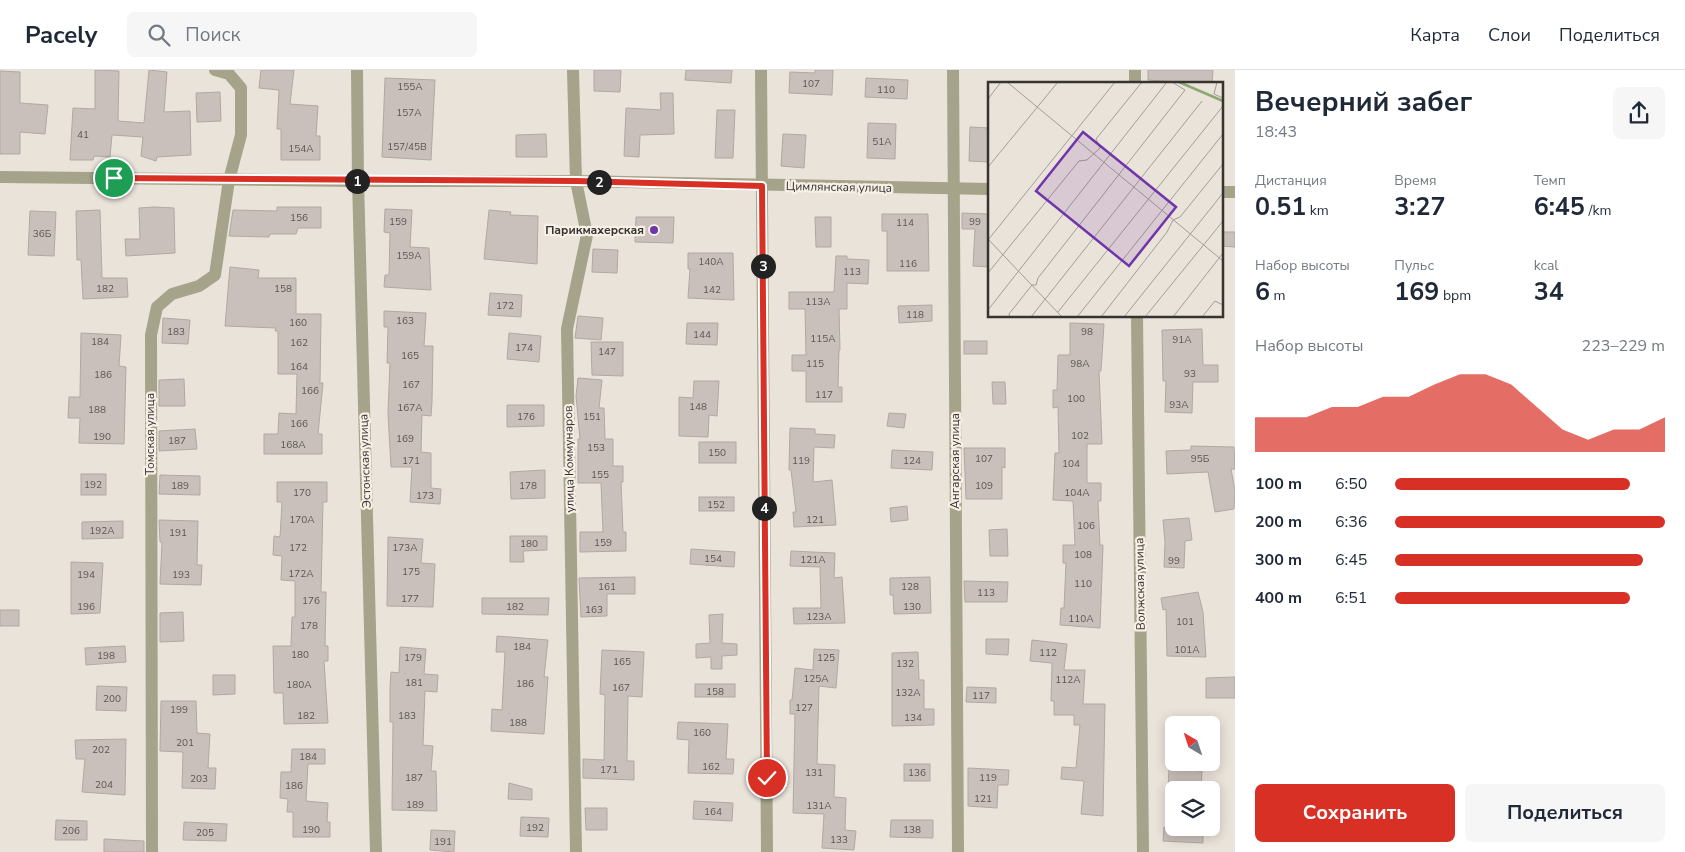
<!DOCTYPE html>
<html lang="ru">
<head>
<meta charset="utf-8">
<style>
	body { margin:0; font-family:"Nunito Sans",sans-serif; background:#f6f6f7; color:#1f2937; height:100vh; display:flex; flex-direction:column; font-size:19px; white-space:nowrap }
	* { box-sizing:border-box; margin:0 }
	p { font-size:16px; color:#747a83 }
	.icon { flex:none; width:28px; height:28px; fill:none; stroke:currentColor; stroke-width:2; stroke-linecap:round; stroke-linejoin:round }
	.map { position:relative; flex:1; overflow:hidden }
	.details { display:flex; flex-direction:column; background:#fff; width:450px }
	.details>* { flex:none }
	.needle { width:32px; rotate:321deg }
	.fabs { position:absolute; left:1165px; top:646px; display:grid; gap:10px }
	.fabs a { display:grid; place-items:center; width:55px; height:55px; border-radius:8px; background:#fff; box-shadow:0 2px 12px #0003; font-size:25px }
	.pin { position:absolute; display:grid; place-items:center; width:42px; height:42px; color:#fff; margin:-21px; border:2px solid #fff; border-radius:50%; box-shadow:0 1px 5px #0007 }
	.km { position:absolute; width:25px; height:25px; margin:-12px; border-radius:50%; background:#222; color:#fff; font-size:14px; line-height:25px; text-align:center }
	.round { display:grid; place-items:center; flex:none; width:52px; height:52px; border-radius:8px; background:#f6f6f7 }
	.head { display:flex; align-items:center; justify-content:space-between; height:85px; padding:0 20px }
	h1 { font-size:28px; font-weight:700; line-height:38px }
	.metrics { display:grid; grid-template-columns:repeat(3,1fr); gap:8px; height:85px; padding:5px 20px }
	.metrics div { display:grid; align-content:center }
	.metrics b { font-size:25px; font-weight:700 }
	.metrics small { font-size:14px; font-weight:400 }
	.metrics p { font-size:14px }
	.chart { height:140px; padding:10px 20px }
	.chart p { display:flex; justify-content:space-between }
	.chart svg { width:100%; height:90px; margin-top:5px; fill:#d93025; opacity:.7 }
	.button { display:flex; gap:10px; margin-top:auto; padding:10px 20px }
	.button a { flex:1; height:58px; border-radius:8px; background:#d93025; color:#fff; font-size:20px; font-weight:700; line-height:58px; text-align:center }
	.button a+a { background:#f6f6f7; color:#1f2937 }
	ul { padding:0 20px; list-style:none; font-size:16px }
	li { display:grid; grid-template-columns:80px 60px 1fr; align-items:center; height:38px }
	li i { height:12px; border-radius:6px; background:#d93025 }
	header { display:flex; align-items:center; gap:30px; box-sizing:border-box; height:70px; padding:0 25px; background:#fff; border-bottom:1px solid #e0e1e3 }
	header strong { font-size:24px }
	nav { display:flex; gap:28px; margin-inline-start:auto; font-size:18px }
	.search { width:350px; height:45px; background:#f6f6f7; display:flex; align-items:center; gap:12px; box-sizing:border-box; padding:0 18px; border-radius:8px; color:#747a83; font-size:19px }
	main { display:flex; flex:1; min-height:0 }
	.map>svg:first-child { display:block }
</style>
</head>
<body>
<header>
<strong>Pacely</strong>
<div class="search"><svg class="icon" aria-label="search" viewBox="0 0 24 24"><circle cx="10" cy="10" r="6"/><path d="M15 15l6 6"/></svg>Поиск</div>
<nav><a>Карта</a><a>Слои</a><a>Поделиться</a></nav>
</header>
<main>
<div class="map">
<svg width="1235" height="782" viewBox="0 0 1235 782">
	<rect width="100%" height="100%" fill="#eae3da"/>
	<g fill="#cac0bb" stroke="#b2a8a2">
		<path d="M95,0L119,1L118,51L144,53L149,0L167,2L164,42L190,41L191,85L157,87L156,91L141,86L143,67L112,65L110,87L94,86L93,90H70L73,38L95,39Z"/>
		<path d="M261,0H294L290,34L318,36L316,66H320V90H281V59H277L279,20L259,18Z"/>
		<path d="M594,0H621L620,22L594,21Z"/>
		<path d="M686,0H732L731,13L685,10Z"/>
		<path d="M815,0H833L832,25L789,23L790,2L815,3Z"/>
		<path d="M1148,0H1213L1212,14L1148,10Z"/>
		<path d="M0,1L20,2V33L48,35L45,64L20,62V84H0Z"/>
		<path d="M385,8L435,10L431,90L382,87Z"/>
		<path d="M866,8L908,10L907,29L865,27Z"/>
		<path d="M220,22L221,51L197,52L196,23Z"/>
		<path d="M660,23H673L674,64L640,65L639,87L624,86L626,38L661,40Z"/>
		<path d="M717,40H735L733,88H715Z"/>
		<path d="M868,53L896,54L895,89L867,88Z"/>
		<path d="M970,57L989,58V92L969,91Z"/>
		<path d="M546,64L547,87H516V65Z"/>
		<path d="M783,64L806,65L804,98L781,96Z"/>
		<path d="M154,137L174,138L175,183L126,186L125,169H140L139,138Z"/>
		<path d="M277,137H321V158H298L296,164H270L269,167L229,166L233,140L277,141Z"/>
		<path d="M385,139L412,140L410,177L429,178L431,220L384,217L385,205H389L390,163L384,162Z"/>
		<path d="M100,140L102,208H127L128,227L83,229L81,190H77L76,141Z"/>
		<path d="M489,140L511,142L510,145L538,146L537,194L484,189Z"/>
		<path d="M30,141L56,142L54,186L28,185Z"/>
		<path d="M962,143L989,144V197L973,196L975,159H962Z"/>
		<path d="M882,144H928L929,201H887V161H882Z"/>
		<path d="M636,147H674L673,173L635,172Z"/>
		<path d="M815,147H831V177H816Z"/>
		<path d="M1221,162H1235V177L1221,176Z"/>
		<path d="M593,179L618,180L617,203L592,202Z"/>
		<path d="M688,183H733L734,230L688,228L690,199H688Z"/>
		<path d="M836,186H847V189L869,190L868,214L847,213V239H839L840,280H839L838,317H842V332H806V301H792V285H806L805,239H789V222H834Z"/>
		<path d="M230,197L259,200L258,208H296V244H321L320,313H323L318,364H322V384H264V364H278L279,343L296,344L297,304H278V261H275L276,258L225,256Z"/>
		<path d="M490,223L522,225L521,247L488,245Z"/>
		<path d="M932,235V251L899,253L898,236Z"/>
		<path d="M384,241L426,243L424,276H433L432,332L431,346L422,345L421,382L431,383V418L441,419L440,434L410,432L412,397H391L388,343L390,293H387L388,257H384Z"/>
		<path d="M578,246L603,248L601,270L575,268Z"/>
		<path d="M163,248L190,250L188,274L162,273Z"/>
		<path d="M687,253H718L717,275L686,274Z"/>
		<path d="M1070,253L1104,254L1101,301H1099L1102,374H1087V413H1101V431H1098L1100,475H1103L1100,558L1060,555L1061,538H1064L1066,493H1063V475H1075L1073,431L1053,430L1055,383H1059L1058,337L1053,338V320H1057L1058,285H1070Z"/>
		<path d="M1202,259L1203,295H1218V312H1193L1192,343L1165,342L1166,311H1163L1162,260Z"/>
		<path d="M81,263L121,265L119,296L126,297L124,374L79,373L80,348H68L69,327H80Z"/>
		<path d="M509,263L541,266L539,292L507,289Z"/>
		<rect x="964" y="271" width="23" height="13"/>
		<path d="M591,272H623V306L592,305Z"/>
		<path d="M578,308L602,310L599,338H604L605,369H613V396H623V412H621L623,462H626V481L580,482V462H603L601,413H578V369H580L576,326Z"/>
		<path d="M184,309L185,336H159V310Z"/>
		<path d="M694,311H719L717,346L709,345L708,367L679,366V327L693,328Z"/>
		<path d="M992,312H1005L1006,334H993Z"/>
		<path d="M507,335H544V356L507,357Z"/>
		<path d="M889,343L906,344L904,358L887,356Z"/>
		<path d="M790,358L815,359V364L835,365L834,378L814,377L813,412L832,410L836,455L794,457L793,442H796L791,400H789Z"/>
		<path d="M195,359L197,379L159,381V361Z"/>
		<rect x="699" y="372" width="37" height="21"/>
		<path d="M1191,376L1234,377L1235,399H1231L1235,421L1234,439L1215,442L1208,402L1167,404L1166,381L1191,380Z"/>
		<path d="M964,378H1005V398L1002,397V429H966Z"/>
		<path d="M892,380L933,382L932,400L891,398Z"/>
		<path d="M545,400V428L511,429L510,402Z"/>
		<rect x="81" y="404" width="25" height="21"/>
		<path d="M160,405L200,406V425L159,424Z"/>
		<path d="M277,412H327V432H323L321,522H326L325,576H328V591H324L328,653L284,654L283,623H274L273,576H291L292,547H295V511L281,510L282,486L273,485L274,466L280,467L282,432H277Z"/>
		<rect x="699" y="427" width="35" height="14"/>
		<path d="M907,436L908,450L891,452L890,438Z"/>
		<path d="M1189,448L1192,470L1185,471L1184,498L1164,497L1165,472L1163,450Z"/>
		<path d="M159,450L198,451L197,495H202L201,515L160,514L162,472H160Z"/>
		<path d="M123,451V468L82,469V452Z"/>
		<path d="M1007,459L1008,486H990L989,460Z"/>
		<path d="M510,466H547V480L523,481L524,492H510Z"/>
		<path d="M388,467L423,469L421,493L435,494L433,537L387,536Z"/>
		<path d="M691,479L735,482L734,497L690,494Z"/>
		<path d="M791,481L835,483L834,508L842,507L845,553L794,554L793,538H821L820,497L790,496Z"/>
		<path d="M71,492L103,493L100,543L71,544Z"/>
		<path d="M635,507V524H607V546L581,547L579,508Z"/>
		<path d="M930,507L931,543L894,544L893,525H890V508Z"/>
		<path d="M964,511L1008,512L1007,532H965Z"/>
		<path d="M1198,522L1203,542L1206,587L1167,586L1166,539L1163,540L1161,528Z"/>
		<path d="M482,528H549L548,545L482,544Z"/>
		<rect x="0" y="540" width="19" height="16"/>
		<path d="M183,542L184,571L160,572V543Z"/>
		<path d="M723,544L722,573L737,574V585L722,586V599H711V587L696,588V574L710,573L709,545Z"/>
		<path d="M497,566L548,570L544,607H548L544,664L491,661L492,639L502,640L505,582H496Z"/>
		<path d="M986,569H1009L1008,585L986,584Z"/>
		<path d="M1032,570L1067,574L1064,600H1085L1083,634H1105L1103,746L1081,744L1084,711L1061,709L1062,697L1076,698L1080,655H1074V645H1054V631H1051L1052,593L1030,591Z"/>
		<path d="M125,576L126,592L86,595L85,578Z"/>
		<path d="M400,577L426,579L424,604L438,605L437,622L425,621L423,675L433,676L431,701H436L437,741L392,740L393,652H390V619L391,602L399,603Z"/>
		<path d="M814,579L839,580L836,618L819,616L817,694L835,695L834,727L846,728L845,760L856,761L854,780L822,778L824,744L793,743L795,644H790V630H792L795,598L813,600Z"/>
		<path d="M602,580L644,582L642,627L628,626L627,691H634V710L583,708V689L604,690L605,625L600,624Z"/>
		<path d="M918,582L919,610H924V639H934V655L892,656V583Z"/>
		<path d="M213,605H235V624L213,625Z"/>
		<path d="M1235,607V628H1206V608Z"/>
		<rect x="695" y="614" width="40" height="13"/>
		<path d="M97,616L127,617L126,641L96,640Z"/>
		<path d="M967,617L996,618V633L966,632Z"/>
		<path d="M161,631H196L197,663L210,664L208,698H216L215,719L182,718L183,682L160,681Z"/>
		<path d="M678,652L728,654L726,689H734L733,704L688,703L689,670L677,669Z"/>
		<path d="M126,669L125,725L82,722L85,689H76L75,670Z"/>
		<path d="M292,679H325V694H308L306,731L328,733L327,752H330V767H293V742H287L288,729L280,728L281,702H291Z"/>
		<rect x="904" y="694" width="26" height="17"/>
		<path d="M968,698L1009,700L1008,715H998L997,738L968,736Z"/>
		<path d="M1169,699L1202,701L1201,720H1168Z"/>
		<path d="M509,713L532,719V730L508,729Z"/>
		<path d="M694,731L733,733L732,751L693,749Z"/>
		<path d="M585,738H607V760H586Z"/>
		<path d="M521,747L549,748L548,767L520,766Z"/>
		<path d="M56,750L87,751V770H55Z"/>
		<path d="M891,750H933V768L890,767Z"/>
		<path d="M184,752L227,754L226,771L183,770Z"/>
		<path d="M1164,757L1203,759V773L1163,771Z"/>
		<path d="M431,760L455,761L454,782L430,780Z"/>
		<path d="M104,769L144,771V782H104Z"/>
	</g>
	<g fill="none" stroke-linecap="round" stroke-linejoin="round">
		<g stroke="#a5a389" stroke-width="12">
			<path d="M357,0L358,111L376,782"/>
			<path d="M573,0L576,111L587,165L567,259L576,782"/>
			<path d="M761,0L767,782"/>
			<path d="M953,0L958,782"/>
			<path d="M1135,14V0"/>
			<path d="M0,107L358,111H576L989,119"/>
			<path d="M1221,122H1235"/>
			<path d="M1137,246L1143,782"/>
			<path d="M152,782L151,265L157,237L172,224L199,216L215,205L229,110L241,65V18L229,4L215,0"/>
		</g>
	</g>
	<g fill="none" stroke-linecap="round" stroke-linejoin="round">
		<defs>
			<path id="route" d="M114,108L576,111L762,116L767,708"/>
		</defs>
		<use href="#route" stroke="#fff" stroke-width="10"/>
		<use href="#route" stroke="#d93025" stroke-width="6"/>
	</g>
	<circle fill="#6f35ab" stroke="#f7f0e7" stroke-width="2" cx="654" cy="160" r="5"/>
	<g text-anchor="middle" stroke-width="4.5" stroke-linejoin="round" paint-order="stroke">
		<g font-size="10" fill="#5b5653">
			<text x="811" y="17">107</text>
			<text x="410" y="20">155А</text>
			<text x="886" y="23">110</text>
			<text x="409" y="46">157А</text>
			<text x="83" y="68">41</text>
			<text x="882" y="75">51А</text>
			<text x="407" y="80">157/45В</text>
			<text x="301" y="82">154А</text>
			<text x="299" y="151">156</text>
			<text x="398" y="155">159</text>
			<text x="975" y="155">99</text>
			<text x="905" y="156">114</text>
			<text x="42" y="167">36Б</text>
			<text x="409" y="189">159А</text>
			<text x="711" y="195">140А</text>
			<text x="908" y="197">116</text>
			<text x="852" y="205">113</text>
			<text x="105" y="222">182</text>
			<text x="283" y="222">158</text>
			<text x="712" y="223">142</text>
			<text x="818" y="235">113А</text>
			<text x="505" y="239">172</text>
			<text x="915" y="248">118</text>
			<text x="405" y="254">163</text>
			<text x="298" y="256">160</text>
			<text x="176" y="265">183</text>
			<text x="1087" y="265">98</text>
			<text x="702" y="268">144</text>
			<text x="823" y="272">115А</text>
			<text x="1182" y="273">91А</text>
			<text x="100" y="275">184</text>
			<text x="299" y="276">162</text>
			<text x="524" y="281">174</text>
			<text x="607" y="285">147</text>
			<text x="410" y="289">165</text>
			<text x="815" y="297">115</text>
			<text x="1080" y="297">98А</text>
			<text x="299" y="300">164</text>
			<text x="1190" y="307">93</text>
			<text x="103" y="308">186</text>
			<text x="411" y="318">167</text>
			<text x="310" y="324">166</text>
			<text x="824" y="328">117</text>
			<text x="1076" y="332">100</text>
			<text x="1179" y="338">93А</text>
			<text x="698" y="340">148</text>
			<text x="410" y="341">167А</text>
			<text x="97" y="343">188</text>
			<text x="526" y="350">176</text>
			<text x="592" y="350">151</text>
			<text x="299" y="357">166</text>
			<text x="1080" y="369">102</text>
			<text x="102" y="370">190</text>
			<text x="405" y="372">169</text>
			<text x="177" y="374">187</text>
			<text x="293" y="378">168А</text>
			<text x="596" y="381">153</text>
			<text x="717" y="386">150</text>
			<text x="984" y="392">107</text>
			<text x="1200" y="392">95Б</text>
			<text x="411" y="394">171</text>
			<text x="801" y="394">119</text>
			<text x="912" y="394">124</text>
			<text x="1071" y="397">104</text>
			<text x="600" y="408">155</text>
			<text x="93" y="418">192</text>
			<text x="180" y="419">189</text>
			<text x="528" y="419">178</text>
			<text x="984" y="419">109</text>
			<text x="302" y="426">170</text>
			<text x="1077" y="426">104А</text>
			<text x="425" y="429">173</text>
			<text x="716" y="438">152</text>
			<text x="302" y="453">170А</text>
			<text x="815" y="453">121</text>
			<text x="1086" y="459">106</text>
			<text x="102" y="464">192А</text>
			<text x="178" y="466">191</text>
			<text x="603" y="476">159</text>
			<text x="529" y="477">180</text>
			<text x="298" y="481">172</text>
			<text x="405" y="481">173А</text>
			<text x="1083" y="488">108</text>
			<text x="713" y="492">154</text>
			<text x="813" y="493">121А</text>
			<text x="1174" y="494">99</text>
			<text x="411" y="505">175</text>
			<text x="301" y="507">172А</text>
			<text x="86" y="508">194</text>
			<text x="181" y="508">193</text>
			<text x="1083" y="517">110</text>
			<text x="607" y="520">161</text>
			<text x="910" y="520">128</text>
			<text x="986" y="526">113</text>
			<text x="410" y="532">177</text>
			<text x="311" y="534">176</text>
			<text x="86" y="540">196</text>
			<text x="515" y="540">182</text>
			<text x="912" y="540">130</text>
			<text x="594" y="543">163</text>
			<text x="819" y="550">123А</text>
			<text x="1081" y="552">110А</text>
			<text x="1185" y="555">101</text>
			<text x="309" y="559">178</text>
			<text x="522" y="580">184</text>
			<text x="1187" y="583">101А</text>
			<text x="1048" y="586">112</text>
			<text x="300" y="588">180</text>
			<text x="106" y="589">198</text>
			<text x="413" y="591">179</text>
			<text x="826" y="591">125</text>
			<text x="622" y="595">165</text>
			<text x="905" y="597">132</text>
			<text x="816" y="612">125А</text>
			<text x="1068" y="613">112А</text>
			<text x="414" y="616">181</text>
			<text x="525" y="617">186</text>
			<text x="299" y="618">180А</text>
			<text x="621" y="621">167</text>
			<text x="715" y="625">158</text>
			<text x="908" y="626">132А</text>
			<text x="981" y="629">117</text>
			<text x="112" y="632">200</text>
			<text x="804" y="641">127</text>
			<text x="179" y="643">199</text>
			<text x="306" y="649">182</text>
			<text x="407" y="649">183</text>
			<text x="913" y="651">134</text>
			<text x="518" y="656">188</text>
			<text x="702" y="666">160</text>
			<text x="185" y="676">201</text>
			<text x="101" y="683">202</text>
			<text x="308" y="690">184</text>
			<text x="711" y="700">162</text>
			<text x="609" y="703">171</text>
			<text x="814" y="706">131</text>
			<text x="917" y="706">136</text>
			<text x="414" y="711">187</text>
			<text x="988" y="711">119</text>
			<text x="199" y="712">203</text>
			<text x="104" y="718">204</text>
			<text x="294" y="719">186</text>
			<text x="983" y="732">121</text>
			<text x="415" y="738">189</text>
			<text x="819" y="739">131А</text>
			<text x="713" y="745">164</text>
			<text x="535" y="761">192</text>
			<text x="311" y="763">190</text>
			<text x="912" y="763">138</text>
			<text x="71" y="764">206</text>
			<text x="205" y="766">205</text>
			<text x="839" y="773">133</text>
			<text x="443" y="775">191</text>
		</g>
		<g font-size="12" fill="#363330" stroke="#f7f0e7">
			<text transform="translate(839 117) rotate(1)" y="4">Цимлянская улица</text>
			<text transform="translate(150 364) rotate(-90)" y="4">Томская улица</text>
			<text transform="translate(569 389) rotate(-91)" y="4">улица Коммунаров</text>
			<text transform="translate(365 391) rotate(-92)" y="4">Эстонская улица</text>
			<text transform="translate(955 391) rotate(-90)" y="4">Ангарская улица</text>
			<text transform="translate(1140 514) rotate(-91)" y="4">Волжская улица</text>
		</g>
		<g font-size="12" font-weight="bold" fill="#363330" stroke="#f7f0e7" text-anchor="end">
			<text x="644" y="164">Парикмахерская</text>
		</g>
	</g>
	<g transform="translate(988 12)">
		<rect width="235" height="235" fill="#eae3da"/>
		<path fill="none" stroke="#8ca872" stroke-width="2.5" d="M191,0L235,19"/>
		<path fill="none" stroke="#a29d96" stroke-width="1" d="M19,0L235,179M229,0L226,12L235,16M0,17L13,0M0,85L70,0M0,157L74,235M0,158L127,0M0,191L91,79L99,78L112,66L108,57L154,0M0,228L179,0M70,230L235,24M22,235L21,232L44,203H48L50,196L197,8L184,0M43,235L214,19M89,235L235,52M113,235L179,150L185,138L192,135L235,82M136,235L235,111M157,235L235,139M185,235L235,171M214,235L227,219L235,223"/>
		<path fill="#6f35ab" fill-opacity="0.15" stroke="#6f35ab" stroke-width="2.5" d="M95,50L188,125L141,184L48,109Z"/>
		<rect width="235" height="235" fill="none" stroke="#363330" stroke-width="2.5"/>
	</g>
</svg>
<div class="fabs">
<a><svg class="needle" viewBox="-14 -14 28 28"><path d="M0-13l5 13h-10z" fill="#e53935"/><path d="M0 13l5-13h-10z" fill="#747a83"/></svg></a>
<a><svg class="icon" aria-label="layers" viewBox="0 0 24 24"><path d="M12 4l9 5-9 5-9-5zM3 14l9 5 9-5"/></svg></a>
</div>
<div class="pin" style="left:114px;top:108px;background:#1e9e55"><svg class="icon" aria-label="arrive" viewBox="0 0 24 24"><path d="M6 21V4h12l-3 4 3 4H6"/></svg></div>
<div class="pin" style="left:767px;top:708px;background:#d93025"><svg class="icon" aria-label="check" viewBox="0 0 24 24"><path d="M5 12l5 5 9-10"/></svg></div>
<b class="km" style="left:357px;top:111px">1</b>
<b class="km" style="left:599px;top:112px">2</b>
<b class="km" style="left:763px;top:196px">3</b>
<b class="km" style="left:764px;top:438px">4</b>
</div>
<section class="details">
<div class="head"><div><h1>Вечерний забег</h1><p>18:43</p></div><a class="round"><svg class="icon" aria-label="share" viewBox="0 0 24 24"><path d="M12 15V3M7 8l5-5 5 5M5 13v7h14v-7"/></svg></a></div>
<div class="metrics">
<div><p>Дистанция</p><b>0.51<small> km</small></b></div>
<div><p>Время</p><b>3:27</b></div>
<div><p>Темп</p><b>6:45<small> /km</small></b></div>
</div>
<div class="metrics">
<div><p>Набор высоты</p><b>6<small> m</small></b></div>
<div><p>Пульс</p><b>169<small> bpm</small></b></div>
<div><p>kcal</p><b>34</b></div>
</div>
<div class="chart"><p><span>Набор высоты</span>223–229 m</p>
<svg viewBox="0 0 160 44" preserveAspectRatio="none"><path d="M0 44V27L10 27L20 27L30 22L40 22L50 17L60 17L70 11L80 6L90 6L100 11L110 22L120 33L130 38L140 33L150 33L160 27V44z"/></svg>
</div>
<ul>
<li><b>100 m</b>6:50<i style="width:87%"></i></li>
<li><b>200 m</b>6:36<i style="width:100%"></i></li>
<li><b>300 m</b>6:45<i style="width:92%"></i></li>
<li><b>400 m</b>6:51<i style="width:87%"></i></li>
</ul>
<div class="button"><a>Сохранить</a><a>Поделиться</a></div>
</section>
</main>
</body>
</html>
